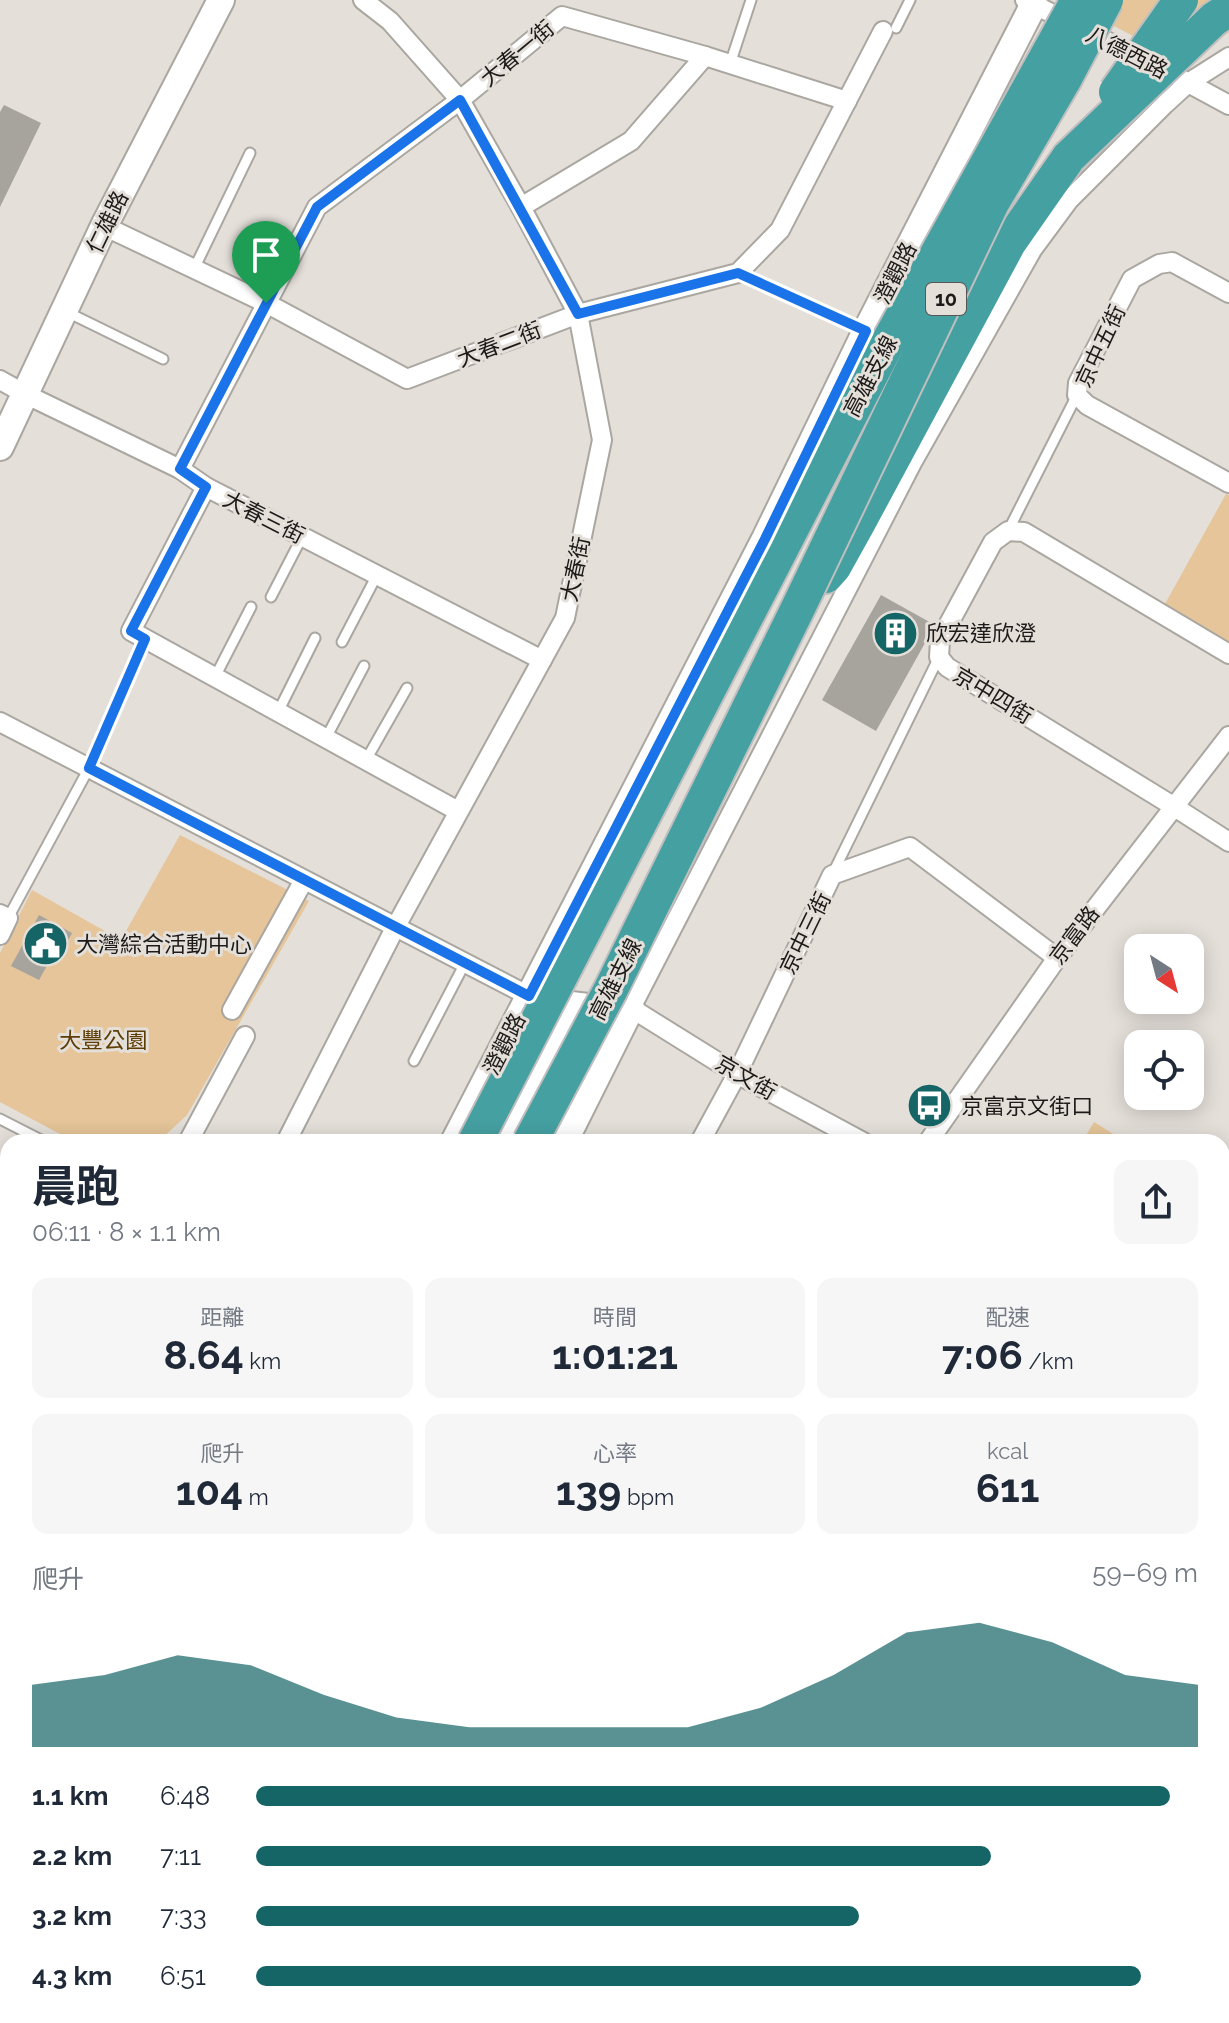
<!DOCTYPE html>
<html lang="zh-TW">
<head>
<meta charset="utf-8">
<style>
	body { margin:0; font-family:Raleway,"Noto Sans TC",sans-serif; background:#f6f6f7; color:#1f2937; height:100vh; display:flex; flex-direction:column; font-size:30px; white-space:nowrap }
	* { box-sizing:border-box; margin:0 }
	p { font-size:26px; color:#747a83 }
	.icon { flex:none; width:44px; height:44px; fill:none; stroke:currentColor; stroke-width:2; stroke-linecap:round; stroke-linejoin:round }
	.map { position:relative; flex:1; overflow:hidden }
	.details { position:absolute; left:0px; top:1134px; width:1230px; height:890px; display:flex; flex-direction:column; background:#fff; border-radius:24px 24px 0 0; box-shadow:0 4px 20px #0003 }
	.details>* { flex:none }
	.needle { width:52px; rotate:144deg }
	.fabs { position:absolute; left:1124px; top:934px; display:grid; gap:16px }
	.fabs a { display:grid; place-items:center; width:80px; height:80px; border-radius:16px; background:#fff; box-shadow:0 4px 20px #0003; font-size:40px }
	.pin { position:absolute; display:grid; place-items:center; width:68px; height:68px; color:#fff; margin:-82px -34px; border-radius:50% 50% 50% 0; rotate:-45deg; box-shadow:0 0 8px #0007 }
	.pin .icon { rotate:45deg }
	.round { display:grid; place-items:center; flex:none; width:84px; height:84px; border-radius:16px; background:#f6f6f7 }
	.headline { display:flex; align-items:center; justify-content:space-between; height:136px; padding:0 32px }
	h1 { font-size:44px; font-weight:700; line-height:60px }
	.stats { display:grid; grid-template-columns:repeat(3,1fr); gap:12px; height:136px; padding:8px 32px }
	.stats div { display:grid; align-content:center; border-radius:16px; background:#f6f6f7; text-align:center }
	.stats b { font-size:40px; font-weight:700 }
	.stats small { font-size:22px; font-weight:400 }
	.stats p { font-size:22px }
	.chart { height:224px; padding:16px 32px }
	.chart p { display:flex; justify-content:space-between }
	.chart svg { width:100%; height:144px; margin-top:8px; fill:#156466; opacity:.7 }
	ul { padding:0 32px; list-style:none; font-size:26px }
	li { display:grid; grid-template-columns:128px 96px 1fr; align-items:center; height:60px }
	li i { height:20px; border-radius:10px; background:#156466 }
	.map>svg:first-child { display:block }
</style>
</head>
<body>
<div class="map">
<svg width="1229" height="2023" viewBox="0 0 1229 2023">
	<rect width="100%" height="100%" fill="#e4dfd9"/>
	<g fill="#e5c599">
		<path d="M1064,0H1229V32L1187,64Z"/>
		<path d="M1226,494L1229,495V643L1165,604Z"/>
		<path d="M180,835L309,901L187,1115L158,1142H75L0,1102V953L32,890L121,940Z"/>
		<path d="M1094,1122L1126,1142H1082Z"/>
		<path d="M1229,1152V1323L1222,1319V1163Z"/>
		<path d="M1222,1344L1229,1348V1513L1222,1528Z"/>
	</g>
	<g fill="#a7a39d">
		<path d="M4,105L41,123L0,207V112Z"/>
		<path d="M881,595L935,625L876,731L822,700Z"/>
		<path d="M39,915L72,933L59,958L53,955L39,980L11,966Z"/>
	</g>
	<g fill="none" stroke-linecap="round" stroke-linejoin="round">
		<defs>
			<g id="lane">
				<path d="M896,28L910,0"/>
				<path d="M730,64L751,0"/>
				<path d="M194,269L250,153"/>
				<path d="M738,273L862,330"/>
				<path d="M67,312L163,359"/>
				<path d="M1008,531L1077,395"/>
				<path d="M271,597L302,537"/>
				<path d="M342,642L377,575"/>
				<path d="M215,677L251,607"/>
				<path d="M278,712L315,638"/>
				<path d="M326,738L364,666"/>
				<path d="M366,760L407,688"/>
				<path d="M833,873L939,657"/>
				<path d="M8,918L89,768L145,639"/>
				<path d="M414,1061L465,963"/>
				<path d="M0,1119L45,1142"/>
				<path d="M0,1384L8,1389"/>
				<path d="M1222,1846L1228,1842"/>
				<path d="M1222,1978L1229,1976"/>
				<path d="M948,2016L952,2023"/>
				<path d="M1136,2016L1138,2023"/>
				<path d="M1045,2021L1064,2016"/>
				<path d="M223,2023V2016"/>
				<path d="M314,2023L315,2016"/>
			</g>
			<g id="street">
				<path d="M1025,0L1144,60"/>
				<path d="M1181,79L1229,105"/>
				<path d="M521,207L631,141L705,56"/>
				<path d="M104,226L266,303L407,379L578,314L738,273L780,230L883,31"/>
				<path d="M1229,293L1172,262L1159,264L1132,279L1078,383L1077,395L1087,405L1229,483"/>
				<path d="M0,380L25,394L180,469L206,487"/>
				<path d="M180,469L317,207L460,100L562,16L705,56L847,101"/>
				<path d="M1229,654L1024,532L1008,531L993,542L940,640L939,657L947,667L1173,806L1229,842"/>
				<path d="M0,722L529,996L631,1008L737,1074L863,1142"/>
				<path d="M458,811L131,631L206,487L542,660"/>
				<path d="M0,914L8,918L0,935"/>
				<path d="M631,1008L913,461L1032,250L1069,200L1165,104L1188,83L1229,57"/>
				<path d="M232,1010L304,880"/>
				<path d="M188,1142L245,1036"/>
				<path d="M286,1142L395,928L565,618L602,440L578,314L521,207L460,100L390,21L363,0"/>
				<path d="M502,1142L575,1002"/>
				<path d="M700,1142L737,1074L832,875L910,847L1057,958"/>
				<path d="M928,1142L1057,958L1229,736"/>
				<path d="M0,1248L8,1252"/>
				<path d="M0,1310L8,1292"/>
				<path d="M1222,1332L1229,1336"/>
				<path d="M0,1561L8,1565"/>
				<path d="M1222,1561L1229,1545"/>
				<path d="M0,1694L8,1679"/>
				<path d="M1222,1778L1229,1789"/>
				<path d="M533,2016L547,2023"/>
				<path d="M727,2016L731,2023"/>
			</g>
			<g id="secondary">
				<path d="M0,447L104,226L221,0"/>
				<path d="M454,1142L765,539L866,331L1034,4"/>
				<path d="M564,1142L631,1008"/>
				<path d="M0,2022L8,2006"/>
				<path d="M119,2023L123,2016"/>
			</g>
			<g id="highway">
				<path d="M826,576L834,567L859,522L1009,243L1069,157"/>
				<path d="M19,2023L23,2016"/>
				<path d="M83,2023L86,2016"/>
			</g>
		</defs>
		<use href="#lane" stroke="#aaa6a0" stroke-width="13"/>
		<use href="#street" stroke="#aaa6a0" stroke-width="22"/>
		<use href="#secondary" stroke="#aaa6a0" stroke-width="30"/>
		<use href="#highway" stroke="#c0bfbf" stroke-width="38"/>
		<path stroke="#797672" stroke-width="3" stroke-dasharray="6 6" stroke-linecap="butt" d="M1229,1252L1222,1260V1268L1229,1275"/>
		<use href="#lane" stroke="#fff" stroke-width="9"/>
		<use href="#street" stroke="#fff" stroke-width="18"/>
		<use href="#secondary" stroke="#fff" stroke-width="26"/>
		<use href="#highway" stroke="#45a0a2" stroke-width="34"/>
		<defs>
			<g id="highway-bridge">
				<path d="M1116,92L1181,0"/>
				<path d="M1069,157L1214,19L1229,9"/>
				<path d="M475,1142L886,346L1078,0"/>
				<path d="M530,1142L611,989L799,606L992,203L1064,80L1106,0"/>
			</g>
		</defs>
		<use href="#highway-bridge" stroke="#c0bfbf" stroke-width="38" stroke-linecap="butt"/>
		<use href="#highway-bridge" stroke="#45a0a2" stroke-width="34"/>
	</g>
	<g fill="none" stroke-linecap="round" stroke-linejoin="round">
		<defs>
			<path id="route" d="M460,100L578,314L738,273L866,331L765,539L529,996L89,768L145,639L131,631L206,487L180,469L317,207Z"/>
		</defs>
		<use href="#route" stroke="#fff" stroke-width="16"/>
		<use href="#route" stroke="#1a73e8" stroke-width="10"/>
	</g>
	<defs>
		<symbol id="building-disc" viewBox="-11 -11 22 22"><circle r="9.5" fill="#156466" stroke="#e4dfd9"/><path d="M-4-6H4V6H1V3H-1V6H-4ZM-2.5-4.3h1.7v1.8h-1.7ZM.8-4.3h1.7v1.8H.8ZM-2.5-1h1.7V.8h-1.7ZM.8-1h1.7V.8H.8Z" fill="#fff"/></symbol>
		<symbol id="civic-disc" viewBox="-11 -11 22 22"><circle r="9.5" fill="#156466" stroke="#e4dfd9"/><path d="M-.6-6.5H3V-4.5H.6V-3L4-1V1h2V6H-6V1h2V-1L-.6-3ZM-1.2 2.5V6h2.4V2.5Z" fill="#fff"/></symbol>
		<symbol id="bus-disc" viewBox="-11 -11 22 22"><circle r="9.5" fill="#156466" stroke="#e4dfd9"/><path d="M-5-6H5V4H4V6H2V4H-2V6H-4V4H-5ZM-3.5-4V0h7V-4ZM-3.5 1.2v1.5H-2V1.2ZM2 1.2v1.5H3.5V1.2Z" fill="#fff"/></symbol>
	</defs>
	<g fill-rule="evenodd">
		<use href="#building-disc" x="870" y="608" width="51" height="51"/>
		<use href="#civic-disc" x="20" y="918" width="51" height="51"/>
		<use href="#bus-disc" x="904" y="1080" width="51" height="51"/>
	</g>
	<g text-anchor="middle" stroke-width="6" stroke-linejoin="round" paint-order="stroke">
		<rect fill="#e4dfd9" stroke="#595653" stroke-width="2" x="926" y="283" width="40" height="32" rx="6"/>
		<g font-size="20" font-weight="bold" fill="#1d1b19">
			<text x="946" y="306">10</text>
		</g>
		<g font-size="22" fill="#1d1b19" stroke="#e4dfd9">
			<text transform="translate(1127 52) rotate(27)" y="8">八德西路</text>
			<text transform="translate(517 53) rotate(-40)" y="8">大春一街</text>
			<text transform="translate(107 222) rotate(-64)" y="8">仁雄路</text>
			<text transform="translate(895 273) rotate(-63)" y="8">澄觀路</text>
			<text transform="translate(499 344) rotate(-21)" y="8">大春二街</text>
			<text transform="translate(1100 346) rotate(-65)" y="8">京中五街</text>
			<text transform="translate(870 376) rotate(-62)" y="8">高雄支線</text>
			<text transform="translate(264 517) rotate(27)" y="8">大春三街</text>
			<text transform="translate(575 569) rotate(-78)" y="8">大春街</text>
			<text transform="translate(993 695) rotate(31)" y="8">京中四街</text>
			<text transform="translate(805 933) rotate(-64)" y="8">京中三街</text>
			<text transform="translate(1074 935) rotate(-53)" y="8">京富路</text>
			<text transform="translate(615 979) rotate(-63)" y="8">高雄支線</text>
			<text transform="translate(504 1044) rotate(-63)" y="8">澄觀路</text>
			<text transform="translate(746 1077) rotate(30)" y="8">京文街</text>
		</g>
		<g font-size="22" fill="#1d1b19" stroke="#e4dfd9" text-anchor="start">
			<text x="926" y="641">欣宏達欣澄</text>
			<text x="76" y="952">大灣綜合活動中心</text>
			<text x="961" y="1114">京富京文街口</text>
		</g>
		<g font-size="22" fill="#5c3d04" stroke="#e4dfd9">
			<text x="103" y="1048">大豐公園</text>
		</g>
	</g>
</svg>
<div class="fabs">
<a><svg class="needle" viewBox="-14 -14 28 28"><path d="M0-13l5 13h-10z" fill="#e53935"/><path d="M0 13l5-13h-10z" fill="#747a83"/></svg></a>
<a><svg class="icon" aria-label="locate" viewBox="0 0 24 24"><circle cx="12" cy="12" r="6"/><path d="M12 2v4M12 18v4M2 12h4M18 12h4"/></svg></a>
</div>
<div class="pin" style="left:266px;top:303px;background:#1e9e55"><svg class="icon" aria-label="arrive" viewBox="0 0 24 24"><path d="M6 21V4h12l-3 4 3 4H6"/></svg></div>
<section class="details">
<div class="headline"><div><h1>晨跑</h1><p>06:11 · 8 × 1.1 km</p></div><a class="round"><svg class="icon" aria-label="share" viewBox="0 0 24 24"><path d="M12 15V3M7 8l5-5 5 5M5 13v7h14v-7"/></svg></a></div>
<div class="stats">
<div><p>距離</p><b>8.64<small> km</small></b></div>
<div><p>時間</p><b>1:01:21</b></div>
<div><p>配速</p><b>7:06<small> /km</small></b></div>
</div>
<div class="stats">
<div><p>爬升</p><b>104<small> m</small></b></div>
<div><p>心率</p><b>139<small> bpm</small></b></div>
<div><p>kcal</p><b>611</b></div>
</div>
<div class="chart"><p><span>爬升</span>59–69 m</p>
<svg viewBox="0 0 160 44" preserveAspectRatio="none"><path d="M0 44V25L10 22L20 16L30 19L40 28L50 35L60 38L70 38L80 38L90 38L100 32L110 22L120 9L130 6L140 12L150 22L160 25V44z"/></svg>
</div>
<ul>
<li><b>1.1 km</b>6:48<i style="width:97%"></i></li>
<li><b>2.2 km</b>7:11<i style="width:78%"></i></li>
<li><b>3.2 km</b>7:33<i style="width:64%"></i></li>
<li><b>4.3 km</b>6:51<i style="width:94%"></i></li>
</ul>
</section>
</div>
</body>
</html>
